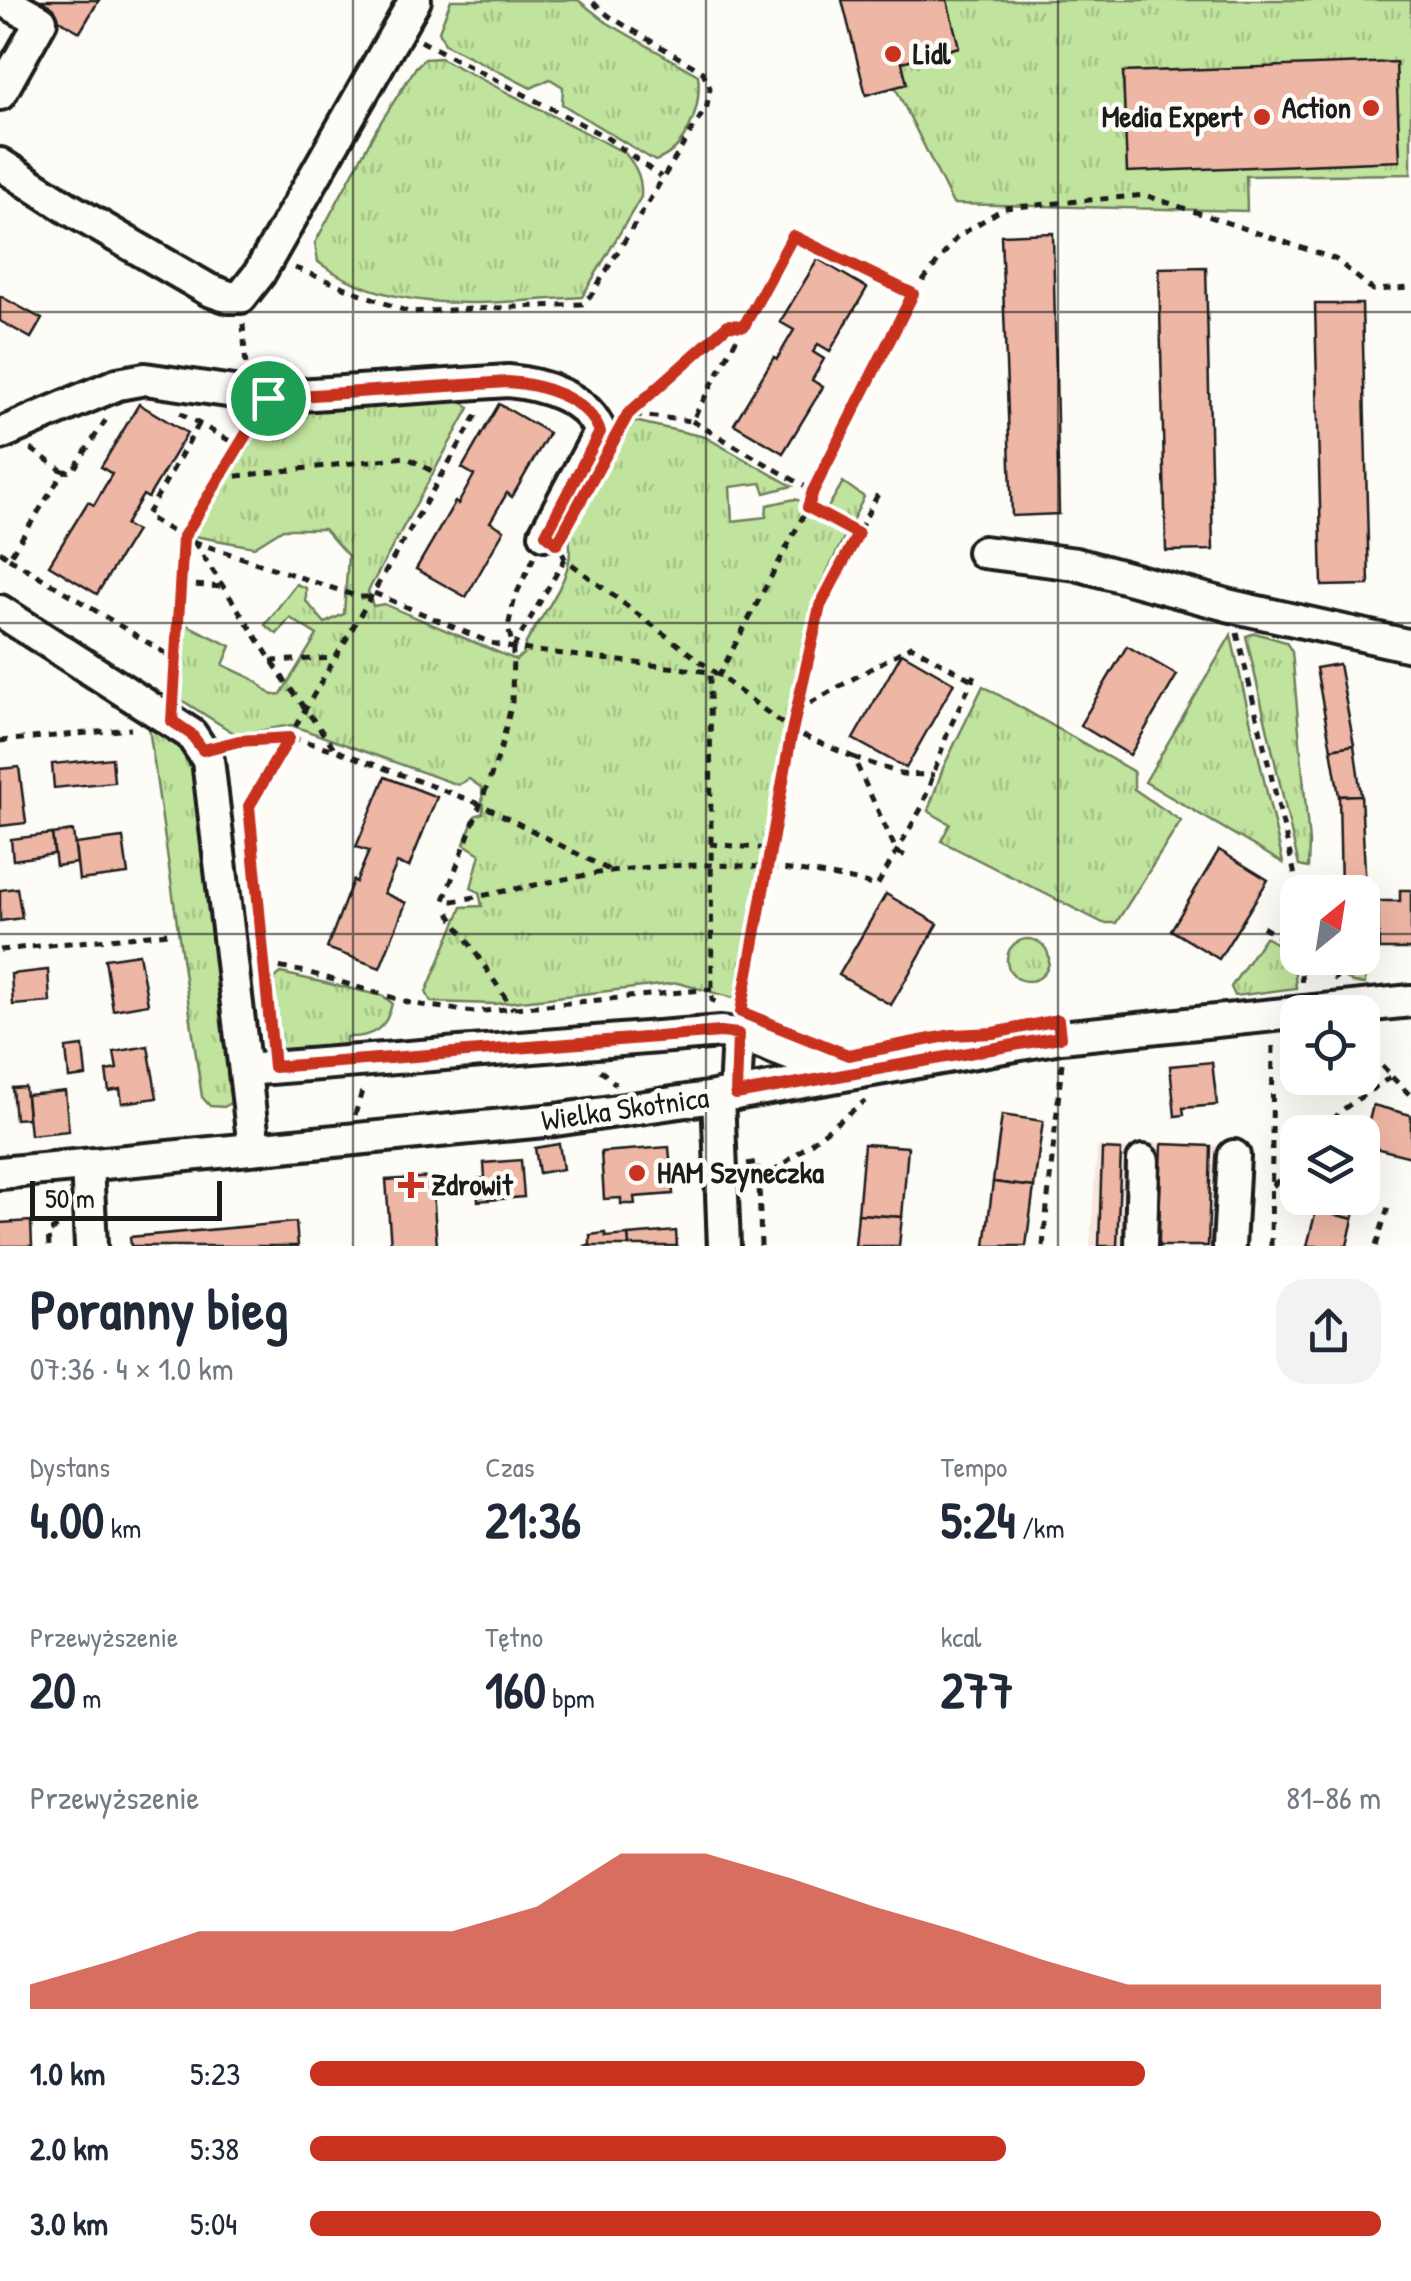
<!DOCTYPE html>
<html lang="pl">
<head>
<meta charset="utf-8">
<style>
	body { margin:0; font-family:"Patrick Hand",sans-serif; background:#f2f2f3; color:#1f2937; height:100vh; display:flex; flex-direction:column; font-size:38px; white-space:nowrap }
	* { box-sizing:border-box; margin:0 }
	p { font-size:32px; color:#747a83 }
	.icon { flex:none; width:55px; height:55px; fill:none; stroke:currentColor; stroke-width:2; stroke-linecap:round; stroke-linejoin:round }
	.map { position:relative; height:1246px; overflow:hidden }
	.sheet { display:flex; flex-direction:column; background:#fff; flex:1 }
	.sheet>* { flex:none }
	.needle { width:65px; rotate:30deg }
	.controls { position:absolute; left:1280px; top:875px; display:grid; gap:20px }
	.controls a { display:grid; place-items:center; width:100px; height:100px; border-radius:20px; background:#fff; box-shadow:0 10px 40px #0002; font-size:50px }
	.scale { position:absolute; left:30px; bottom:25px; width:192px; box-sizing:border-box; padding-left:10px; border:5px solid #1c1c1c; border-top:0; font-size:28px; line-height:35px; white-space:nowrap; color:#1c1c1c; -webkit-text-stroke:8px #fdfcf7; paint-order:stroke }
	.pin { position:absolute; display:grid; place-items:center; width:85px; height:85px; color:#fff; margin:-42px; border:5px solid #fff; border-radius:50%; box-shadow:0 2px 10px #0007 }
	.round { display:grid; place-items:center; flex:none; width:105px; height:105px; border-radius:30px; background:#f2f2f3 }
	.overview { display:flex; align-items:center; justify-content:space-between; height:170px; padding:0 30px }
	h1 { font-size:55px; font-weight:700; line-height:75px }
	.figures { display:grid; grid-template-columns:repeat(3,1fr); gap:15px; height:170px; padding:10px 30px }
	.figures div { display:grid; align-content:center }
	.figures b { font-size:50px; font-weight:700 }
	.figures small { font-size:28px; font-weight:400 }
	.figures p { font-size:28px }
	.chart { height:280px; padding:20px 30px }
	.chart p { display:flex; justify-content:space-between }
	.chart svg { width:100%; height:180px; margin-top:10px; fill:#c8321e; opacity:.7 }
	ul { padding:0 30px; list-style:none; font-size:32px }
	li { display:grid; grid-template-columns:160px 120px 1fr; align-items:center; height:75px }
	li i { height:25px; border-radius:12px; background:#c8321e }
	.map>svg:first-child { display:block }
</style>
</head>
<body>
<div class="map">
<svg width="1411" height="1246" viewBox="0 0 1411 1246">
	<defs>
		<pattern id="grass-tufts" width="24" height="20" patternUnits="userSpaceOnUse" patternTransform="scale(2.5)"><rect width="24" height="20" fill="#c0e39d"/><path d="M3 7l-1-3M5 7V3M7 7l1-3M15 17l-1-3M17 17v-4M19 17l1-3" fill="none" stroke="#a4c287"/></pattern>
	</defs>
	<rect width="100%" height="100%" fill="#fdfcf7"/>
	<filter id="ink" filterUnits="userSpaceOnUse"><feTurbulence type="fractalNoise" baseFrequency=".01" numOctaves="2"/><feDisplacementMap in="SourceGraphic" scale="20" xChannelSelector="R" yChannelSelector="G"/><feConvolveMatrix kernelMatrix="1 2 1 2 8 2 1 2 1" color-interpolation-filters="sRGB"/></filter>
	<g filter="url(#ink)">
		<path fill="#f8e7de" d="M1143,1142L1223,1146V1246H1090L1097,1146L1142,1151Z"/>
		<g fill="url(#grass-tufts)" stroke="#6e805c" stroke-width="2.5">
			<path d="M451,0H578L606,22L698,75C702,107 687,150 655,161L562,104L563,87L550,79L531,88L445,44L439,31Z"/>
			<path d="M852,0H1411V174L1246,176L1247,211L953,204Z"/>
			<path d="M440,58L625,153C637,168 642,178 641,197L582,297C493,302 395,318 318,262L315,243L377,128L416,67L424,59Z"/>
			<path d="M463,401L469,408L368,591L373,606L384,604L516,660L523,654L526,643C545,609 581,570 567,530L634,421L705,437L792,486L765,493L761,483L730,487L732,521L766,517L767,505L795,499L826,511L843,482L864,497L827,572L799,664L737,999L678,983L495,1004L431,1002L426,992L462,907L482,906L479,892L471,888L480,854L464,844L475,816L483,813L482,788L469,779L458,785L291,725L237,735L180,699L185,624L231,646L223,665L253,679L272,695L281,694L317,635L290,618L277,634L265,625L296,584L306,588V601L325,623L344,614L348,556L324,529H283L254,547L189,535L260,419L270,414Z"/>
			<path d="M1255,633L1286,642L1292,652L1309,843L1308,868L1299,866L1246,636Z"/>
			<path d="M1231,635L1234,649L1283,863L1145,782Z"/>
			<path d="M983,686L1134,772V789L1181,821L1116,923H1103L941,841L950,824L928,811L943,768Z"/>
			<path d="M163,727L180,741L195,764L234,1087L233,1101L224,1107L210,1106L202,1097L149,728Z"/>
			<path d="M1363,896H1364L1365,984L1353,983L1320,958H1362Z"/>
			<path d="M1265,937L1293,953L1296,988L1235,996L1231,987Z"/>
			<circle cx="1028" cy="960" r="21"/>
			<path d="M281,973L383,996L392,1003C387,1030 370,1038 346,1037V1046L286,1051L278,1046C273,1024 272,1000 275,978Z"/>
		</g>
		<g fill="#eeb6a5" stroke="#1c1c1c" stroke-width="2.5">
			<path d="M24,0H99L80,32Z"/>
			<path d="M842,0H947L959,47L902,62L907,84L866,95Z"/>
			<path d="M1396,62L1400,161L1127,172L1123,72Z"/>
			<path d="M1053,233L1059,514L1012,516L1001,235Z"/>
			<path d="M818,259L867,288L830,351L818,344L813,352L824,359L812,380L823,387L783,453L734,424L774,357L777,359L794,330L780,322Z"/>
			<path d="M1206,267L1213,550L1166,551L1159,268Z"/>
			<path d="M0,296L42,319L31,338L0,321Z"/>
			<path d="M1315,304H1362L1369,585L1322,586Z"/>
			<path d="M139,404L187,433L148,498L143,495L125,525L136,531L97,594L49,565L88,502L94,505L112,474L101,467Z"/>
			<path d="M499,404L549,433L512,497L507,493L490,522L504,530L466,597L416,569L455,502L458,504L474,475L462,468Z"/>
			<path d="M1127,646L1177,675L1130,755L1080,725Z"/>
			<path d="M902,653L954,683L906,768L853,739Z"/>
			<path d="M1339,664L1354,745L1331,749L1316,668Z"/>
			<path d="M1354,745L1361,795L1339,796L1331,749Z"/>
			<path d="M112,758L114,782L54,788L52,764Z"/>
			<path d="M19,767L26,823L0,826V769Z"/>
			<path d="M385,777L437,797L409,867L397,863L384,893L406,903L380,968L327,948L353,880L356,882L369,851L356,847Z"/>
			<path d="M1361,795L1366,890H1341L1339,796Z"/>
			<path d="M73,831L77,863L56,866L52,834Z"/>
			<path d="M52,834L54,854L13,860L11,839Z"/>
			<path d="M123,838L128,874L79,880L75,844Z"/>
			<path d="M1219,850L1268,880L1219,959L1171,930Z"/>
			<path d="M17,888L22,918L0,921V890Z"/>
			<path d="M1400,890H1411V949H1379L1378,901H1400Z"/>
			<path d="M886,894L938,924L891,1005L839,975Z"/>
			<path d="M139,954L148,1004L113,1010L105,959Z"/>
			<path d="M48,970L50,1002L13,1005L11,974Z"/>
			<path d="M83,1046L86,1076L69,1078L66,1048Z"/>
			<path d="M148,1046L157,1098L122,1103L120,1089L109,1091L106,1071L117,1069L114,1052Z"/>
			<path d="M1212,1062L1217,1105L1183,1108L1184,1115L1175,1116L1170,1066Z"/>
			<path d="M25,1087L28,1118L15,1119L12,1088Z"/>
			<path d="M65,1091L69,1131L30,1135L26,1095Z"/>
			<path d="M1373,1105L1411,1115V1157L1363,1145Z"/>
			<path d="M1002,1115L1043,1121L1034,1187L993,1182Z"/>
			<path d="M559,1144L563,1169L539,1173L535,1148Z"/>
			<path d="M864,1144L908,1147L902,1217L858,1214Z"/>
			<path d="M1162,1144L1211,1146L1208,1246H1158Z"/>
			<path d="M669,1147L673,1194L634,1197L635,1204H621V1198L604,1199L601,1152Z"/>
			<path d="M1102,1149L1121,1150L1117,1246H1099Z"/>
			<path d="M521,1160L524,1197L478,1201L477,1179L485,1178L484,1163Z"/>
			<path d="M432,1177L437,1246H391L386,1180Z"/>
			<path d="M993,1182L1034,1187L1026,1246H985Z"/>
			<path d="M1319,1198H1359L1353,1219L1316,1210Z"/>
			<path d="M1316,1210L1353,1219L1347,1246H1307Z"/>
			<path d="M858,1214L902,1217L899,1246H855Z"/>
			<path d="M31,1221L32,1246H0V1223Z"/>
			<path d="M296,1222L298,1246H131L130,1237Z"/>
			<path d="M676,1231L677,1246H629L628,1235Z"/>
			<path d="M605,1233L606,1237L628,1235L629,1246H584L590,1245V1235Z"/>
		</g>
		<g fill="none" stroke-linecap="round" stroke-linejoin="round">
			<defs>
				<g id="minor">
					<path d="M0,94L41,21L3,0"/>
					<path d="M0,164L68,208L209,290L229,297H241L259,274L415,0"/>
					<path d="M0,434L118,384L145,379L268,397L508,381C541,384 587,397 600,432L545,534"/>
					<path d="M983,552L1076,564L1231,606L1411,646"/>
					<path d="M0,611L191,734L208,760L254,1148"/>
					<path d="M245,1070L721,1032L738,1034L838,1073"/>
					<path d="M735,1094L738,1034"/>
					<path d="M718,1096L724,1246"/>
					<path d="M87,1165L91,1246"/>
					<path d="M0,1173L555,1120L735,1094L1061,1037L1411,1001"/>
					<path d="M1141,1246L1143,1161"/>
					<path d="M1229,1246L1234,1156"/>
				</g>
			</defs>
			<use href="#minor" stroke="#1c1c1c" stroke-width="38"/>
			<g stroke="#1c1c1c" stroke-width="5" stroke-dasharray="8 8" stroke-linecap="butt">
				<path d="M421,41L606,137L661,177"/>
				<path d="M295,268L408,312L582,304L592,294L707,106L710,88L703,72L609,16L590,0"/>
				<path d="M913,294L957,237L1004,208L1145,195L1335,259L1373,290L1411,288"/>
				<path d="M243,324L246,368"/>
				<path d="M630,412L728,325L744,326"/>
				<path d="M180,413L239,446"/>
				<path d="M692,421L813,491"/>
				<path d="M623,423L628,414L692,421L793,235L913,294L813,491L808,507"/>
				<path d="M199,424L146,516L183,538L359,597H371"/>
				<path d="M31,449L63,471"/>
				<path d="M220,478L406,457L441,476"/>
				<path d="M194,542L287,684L334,748"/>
				<path d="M0,551L9,558L64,471L72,472L107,418"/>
				<path d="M562,552L565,559L792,731L853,757L897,852L908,857"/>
				<path d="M534,557L515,597L508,627L513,648L512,702L500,752L444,900L453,901C505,892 558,879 611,871C701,860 790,864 877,886L922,807L949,729L975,675"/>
				<path d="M9,558L173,658"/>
				<path d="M180,584L222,587"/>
				<path d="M374,593L491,643L513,648L710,672L712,1000L721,1004"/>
				<path d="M1237,633L1294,871L1298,918"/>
				<path d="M513,648L565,559"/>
				<path d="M271,661L335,658"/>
				<path d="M718,677L808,507L858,534"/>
				<path d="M174,693L183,538L252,423"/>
				<path d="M796,711L911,646L972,680"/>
				<path d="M0,741L131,729"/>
				<path d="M228,744L289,737L335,750L480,804L609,870"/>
				<path d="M853,757L902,774L934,775"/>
				<path d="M710,844L770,849"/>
				<path d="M449,913L513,1009"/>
				<path d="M1263,927L1298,950"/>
				<path d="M0,950L168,933"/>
				<path d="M1300,958L1302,987"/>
				<path d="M1308,958L1337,980"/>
				<path d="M264,965L307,972L414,1004L474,1012L712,989"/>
				<path d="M741,1009L792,731L820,606L879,492"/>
				<path d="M269,1017L249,806L479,411"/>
				<path d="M600,1070L616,1084"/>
				<path d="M1392,1077L1411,1096"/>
				<path d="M355,1115L362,1091"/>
				<path d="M1322,1132L1342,1110L1392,1076L1362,1045"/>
				<path d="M747,1164L758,1162L759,1183"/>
				<path d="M1273,1186L1298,1159"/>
				<path d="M49,1246L48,1233L64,1223"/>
				<path d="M761,1246L759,1183L865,1101"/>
				<path d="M1043,1246L1062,1063"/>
				<path d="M1271,1246L1273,1039"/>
				<path d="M1376,1246L1389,1204"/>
			</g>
			<use href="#minor" stroke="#fdfcf7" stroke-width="30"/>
		</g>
	</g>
	<g fill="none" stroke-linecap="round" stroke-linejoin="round" filter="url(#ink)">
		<defs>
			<path id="route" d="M793,236L913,294L813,491L808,507L858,534L820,606L792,731L741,1012L848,1055L952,1035L993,1033L1058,1020L1060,1037L736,1094L738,1034L721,1032L274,1067L249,806L289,738L239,741L203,750L191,734L172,721L183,538L268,398L508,382C541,384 588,398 600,432L546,534L557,544L628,414L728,325L744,326Z"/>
		</defs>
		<use href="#route" stroke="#fff" stroke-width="20"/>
		<use href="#route" stroke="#c8321e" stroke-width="12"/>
	</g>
	<path fill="none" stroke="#1c1c1c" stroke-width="2.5" stroke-opacity="0.55" d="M353,0V1246M706,0V1246M1058,0V1246M0,312H1411M0,623H1411M0,934H1298M1362,934H1411"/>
	<g fill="#c8321e" stroke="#fdfcf7" stroke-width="4">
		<circle cx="893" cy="54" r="10"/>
		<circle cx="1371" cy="108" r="10"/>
		<circle cx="1262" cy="117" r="10"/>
		<circle cx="637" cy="1173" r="10"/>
		<path d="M406 1170h10v10h10v10h-10v10h-10v-10h-10v-10h10z"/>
	</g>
	<g text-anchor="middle" stroke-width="9" stroke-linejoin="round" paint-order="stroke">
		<g font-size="30" font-weight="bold" fill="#1c1c1c" stroke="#fdfcf7" text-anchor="start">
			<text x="913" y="64">Lidl</text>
			<text x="1351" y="118" text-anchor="end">Action</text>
			<text x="1242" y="127" text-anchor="end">Media Expert</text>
			<text x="657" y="1183">HAM Szyneczka</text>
			<text x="431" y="1195">Zdrowit</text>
		</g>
		<g font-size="30" fill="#1c1c1c" stroke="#fdfcf7">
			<text transform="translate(625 1109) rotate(-8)" y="10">Wielka Skotnica</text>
		</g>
	</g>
</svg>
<div class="controls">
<a><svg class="needle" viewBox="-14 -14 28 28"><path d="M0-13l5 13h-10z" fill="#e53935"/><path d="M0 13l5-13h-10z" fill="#747a83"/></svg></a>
<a><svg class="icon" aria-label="locate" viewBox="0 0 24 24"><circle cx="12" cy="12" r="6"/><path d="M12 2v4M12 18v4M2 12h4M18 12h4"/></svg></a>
<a><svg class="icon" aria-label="layers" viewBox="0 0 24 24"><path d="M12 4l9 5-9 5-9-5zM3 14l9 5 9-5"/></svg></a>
</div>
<div class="scale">50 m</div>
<div class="pin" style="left:268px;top:398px;background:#1e9e55"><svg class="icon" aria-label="arrive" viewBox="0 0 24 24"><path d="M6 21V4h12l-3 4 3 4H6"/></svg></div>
</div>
<section class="sheet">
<div class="overview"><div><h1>Poranny bieg</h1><p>07:36 · 4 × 1.0 km</p></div><a class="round"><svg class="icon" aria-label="share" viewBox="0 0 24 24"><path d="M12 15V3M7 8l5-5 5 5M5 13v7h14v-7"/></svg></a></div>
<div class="figures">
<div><p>Dystans</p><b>4.00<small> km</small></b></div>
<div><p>Czas</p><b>21:36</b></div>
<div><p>Tempo</p><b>5:24<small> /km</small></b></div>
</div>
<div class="figures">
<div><p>Przewyższenie</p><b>20<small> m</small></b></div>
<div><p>Tętno</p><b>160<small> bpm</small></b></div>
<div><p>kcal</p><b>277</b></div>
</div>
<div class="chart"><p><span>Przewyższenie</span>81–86 m</p>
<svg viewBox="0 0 160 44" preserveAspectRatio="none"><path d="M0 44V38L10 32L20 25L30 25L40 25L50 25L60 19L70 6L80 6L90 12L100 19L110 25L120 32L130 38L140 38L150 38L160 38V44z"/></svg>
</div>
<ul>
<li><b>1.0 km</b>5:23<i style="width:78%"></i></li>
<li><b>2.0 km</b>5:38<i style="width:65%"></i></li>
<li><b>3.0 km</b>5:04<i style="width:100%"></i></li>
</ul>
</section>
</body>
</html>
